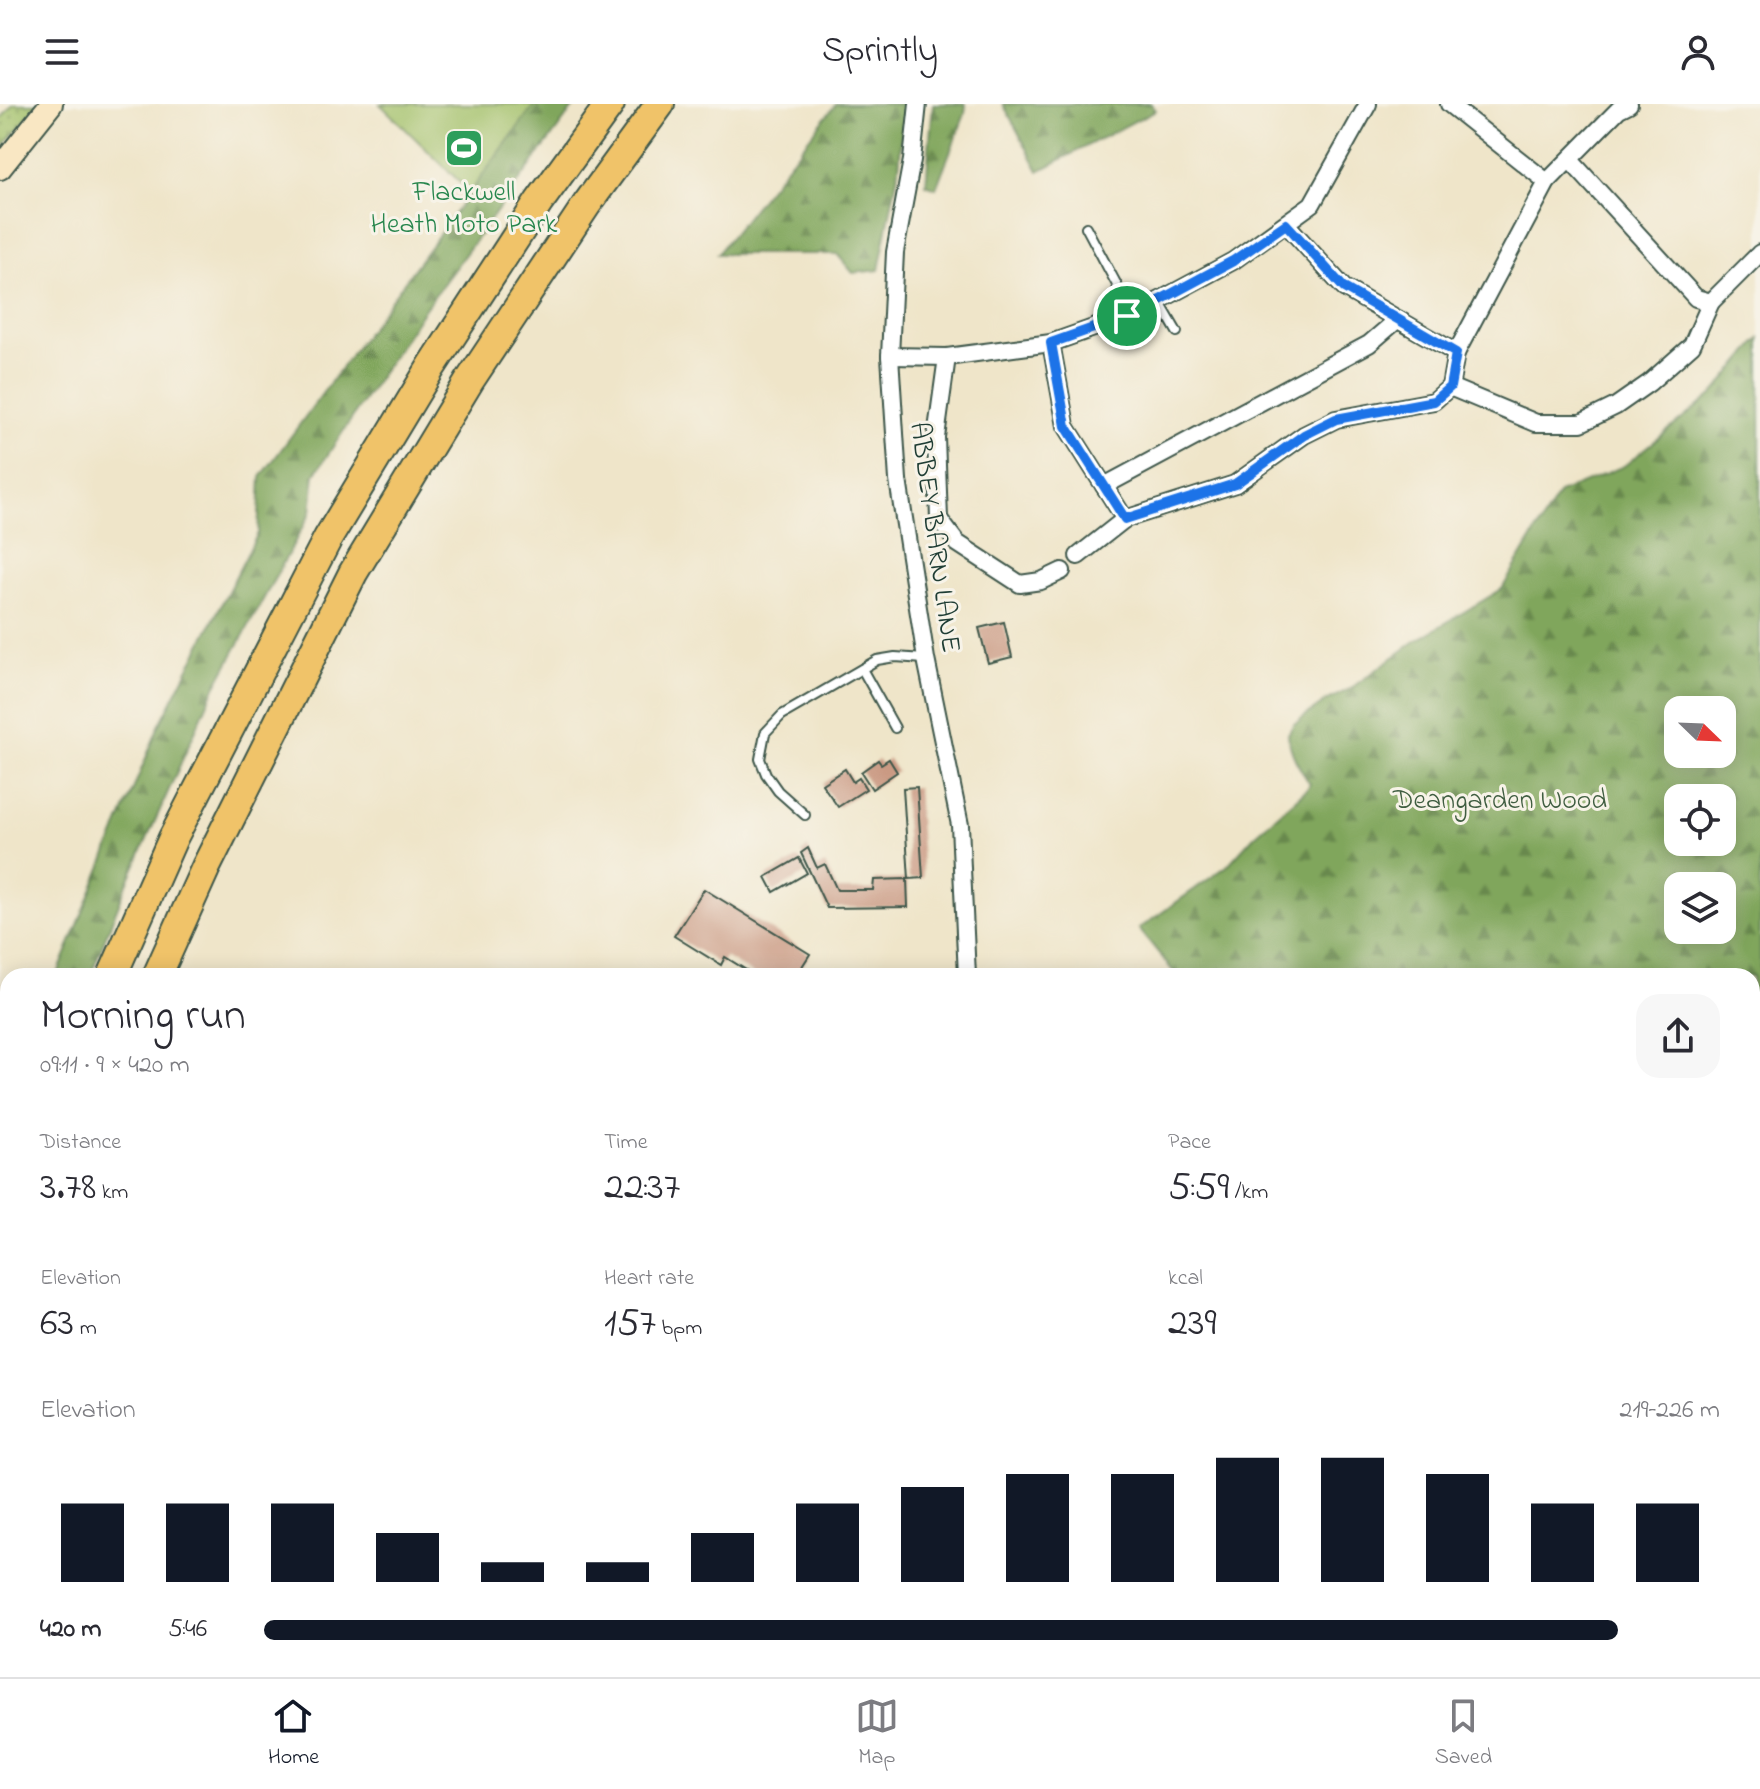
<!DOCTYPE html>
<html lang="en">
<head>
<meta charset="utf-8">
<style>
	body { margin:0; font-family:"Indie Flower",sans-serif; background:#f7f7f7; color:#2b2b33; height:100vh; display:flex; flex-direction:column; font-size:30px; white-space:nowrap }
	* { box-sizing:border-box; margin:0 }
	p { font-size:26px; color:#7c7c81 }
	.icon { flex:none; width:44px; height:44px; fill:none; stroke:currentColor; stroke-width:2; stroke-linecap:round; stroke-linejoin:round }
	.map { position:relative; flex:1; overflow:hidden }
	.panel { position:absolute; left:0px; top:864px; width:1760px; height:710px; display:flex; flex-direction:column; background:#fff; border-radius:24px 24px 0 0; box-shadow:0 4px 20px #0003 }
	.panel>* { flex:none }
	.needle { width:52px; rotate:113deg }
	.fabs { position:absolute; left:1664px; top:592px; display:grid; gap:16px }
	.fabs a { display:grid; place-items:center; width:72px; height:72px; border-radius:16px; background:#fff; box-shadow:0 4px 20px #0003; font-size:40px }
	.pin { position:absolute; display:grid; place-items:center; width:68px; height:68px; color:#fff; margin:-34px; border:4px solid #fff; border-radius:50%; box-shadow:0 2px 8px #0007 }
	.round { display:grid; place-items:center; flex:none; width:84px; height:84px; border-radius:24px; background:#f7f7f7 }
	.overview { display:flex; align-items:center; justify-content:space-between; height:136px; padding:0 40px }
	h1 { font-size:44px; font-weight:600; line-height:60px }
	.figures { display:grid; grid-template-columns:repeat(3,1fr); gap:12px; height:136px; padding:8px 40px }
	.figures div { display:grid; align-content:center }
	.figures b { font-size:40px; font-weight:600 }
	.figures small { font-size:22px; font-weight:400 }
	.figures p { font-size:22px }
	.chart { height:224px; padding:16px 40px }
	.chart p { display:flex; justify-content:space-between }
	.chart svg { width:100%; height:144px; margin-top:8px; stroke:#111827; stroke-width:6 }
	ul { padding:0 40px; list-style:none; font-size:26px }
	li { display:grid; grid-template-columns:128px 96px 1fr; align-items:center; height:60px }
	li i { height:20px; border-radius:10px; background:#111827 }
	header { display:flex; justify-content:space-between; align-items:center; height:104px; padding:0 40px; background:#fff; font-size:36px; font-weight:600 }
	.tabs { display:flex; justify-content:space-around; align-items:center; height:112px; border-top:2px solid #e1e1e2; background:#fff; font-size:22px; color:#7c7c81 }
	.tabs a { display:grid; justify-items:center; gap:4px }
	.tabs .active { color:#111827 }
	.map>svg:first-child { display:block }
</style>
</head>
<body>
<header><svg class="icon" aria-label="menu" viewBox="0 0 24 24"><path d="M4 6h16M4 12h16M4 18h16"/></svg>Sprintly<svg class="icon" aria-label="person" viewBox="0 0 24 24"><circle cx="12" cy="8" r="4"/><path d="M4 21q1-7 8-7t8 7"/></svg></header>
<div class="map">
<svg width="1760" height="1573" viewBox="0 0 1760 1573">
	<defs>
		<pattern id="grass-dots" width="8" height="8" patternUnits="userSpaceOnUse" patternTransform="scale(2)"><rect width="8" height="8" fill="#a1c068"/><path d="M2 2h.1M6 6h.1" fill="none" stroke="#839d56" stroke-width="1.8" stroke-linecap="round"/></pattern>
		<pattern id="forest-firs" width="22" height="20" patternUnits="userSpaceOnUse" patternTransform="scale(2)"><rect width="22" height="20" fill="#80a65c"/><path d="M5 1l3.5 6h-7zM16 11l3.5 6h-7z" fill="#68884d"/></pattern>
	</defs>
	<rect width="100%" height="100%" fill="#f7f3e8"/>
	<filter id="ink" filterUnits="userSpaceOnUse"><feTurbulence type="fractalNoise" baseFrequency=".0125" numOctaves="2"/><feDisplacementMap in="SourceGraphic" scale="16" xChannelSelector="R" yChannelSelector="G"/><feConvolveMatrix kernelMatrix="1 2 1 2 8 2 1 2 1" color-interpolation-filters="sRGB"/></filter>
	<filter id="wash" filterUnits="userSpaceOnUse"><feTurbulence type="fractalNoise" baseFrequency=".006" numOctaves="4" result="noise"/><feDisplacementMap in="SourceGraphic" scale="32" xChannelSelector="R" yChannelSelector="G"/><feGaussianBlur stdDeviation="1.8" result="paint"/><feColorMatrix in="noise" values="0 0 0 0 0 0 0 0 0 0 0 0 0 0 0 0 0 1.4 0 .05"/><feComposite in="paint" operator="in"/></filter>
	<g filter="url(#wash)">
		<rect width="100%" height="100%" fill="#efe5c9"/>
		<g fill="url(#grass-dots)" stroke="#607e4e" stroke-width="2">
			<path d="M13,0H38L0,47V16Z"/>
			<path d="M1752,1383L1760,1390V1573H1128L1135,1566H1752Z"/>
		</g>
		<g fill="url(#forest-firs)" stroke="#507248" stroke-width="2" fill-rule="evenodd">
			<path d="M535,0H576L423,207L315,370L311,408L213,587L126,782L90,872H57L159,622L258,429L261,373Z"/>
			<path d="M836,0H904L899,64L879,166L853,169L837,150H717Z"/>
			<path d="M933,0H966L965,10L936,84L926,80Z"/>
			<path d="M1003,0H1151L1156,6L1039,67Z"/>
			<path d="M1760,235V1390L1752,1383V872H1177L1139,825L1227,762L1254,732L1307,685L1310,680C1299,663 1290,650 1288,630L1294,620L1326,597L1350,585L1414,538L1502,485L1559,389L1624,362L1713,290ZM1678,606H1722V650H1678ZM1678,694H1722V738H1678ZM1722,782V826H1678V782Z"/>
			<path d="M8,1435V1566H11L8,1573H0V1462Z"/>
			<path d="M878,1566H977V1573H877Z"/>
		</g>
		<path fill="#a1c068" stroke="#607e4e" stroke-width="2" d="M380,0H535L470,88Z"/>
		<g id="blocks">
			<g fill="#ca9a83">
				<path d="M1004,518L1012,553L988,559L979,524Z"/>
				<path d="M889,655L897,668L872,685L861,668L878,656L881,660Z"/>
				<path d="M845,665L853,678L859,674L866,685L838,703L822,680Z"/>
				<path d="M917,683L923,774L909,775L903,684Z"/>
				<path d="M808,744L817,764L825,760L837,786H873L874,776L907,775L908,803L827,804L801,749Z"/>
				<path d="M799,754L807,769L774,788L766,773Z"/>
				<path d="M704,785L810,850L796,872H756L725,853L721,861L674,832Z"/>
			</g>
		</g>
	</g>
	<g filter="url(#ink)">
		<use href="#blocks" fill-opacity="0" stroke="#3e564a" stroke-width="2"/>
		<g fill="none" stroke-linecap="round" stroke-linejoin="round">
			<defs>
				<g id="lane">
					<path d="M1086,123L1117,181L1127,211"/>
					<path d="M1159,197L1177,228"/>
					<path d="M862,565L895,624"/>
					<path d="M805,711L778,687L766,670L760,655L765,629L782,611L877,556L895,553L925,555"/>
				</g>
				<g id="street">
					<path d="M918,0L912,56L895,148L890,252L898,376L926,555L960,721L967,872"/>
					<path d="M1449,0L1547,78"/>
					<path d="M1286,120L1344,184L1456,249L1450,283"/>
					<path d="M1711,198L1760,149"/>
					<path d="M1051,239L1066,322L1125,415L1235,380L1304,331L1336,315L1434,297L1450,283L1536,319H1581L1616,302L1649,279L1692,241L1711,198L1696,194L1570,56"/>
					<path d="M1456,249L1547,78L1619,5L1629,0"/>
					<path d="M890,252L947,253L1051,239L1136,209L1233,157L1312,100L1368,0"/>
					<path d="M947,253L936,333L939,415L957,439L1020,480L1041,477L1062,467"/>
					<path d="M1104,382L1369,240L1397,216"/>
					<path d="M1078,452L1125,415"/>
					<path d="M998,1573L999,1566"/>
				</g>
				<path id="secondary" d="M0,64L51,0"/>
				<g id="highway">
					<path d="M112,872L173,734L328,434L432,262L539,98L610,0"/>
					<path d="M157,872L206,763L353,469L470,276L587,100L660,0"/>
					<path d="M0,1167L8,1145"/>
					<path d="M0,1296L8,1270"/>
				</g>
			</defs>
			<use href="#lane" stroke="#3e564a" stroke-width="12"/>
			<use href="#street" stroke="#3e564a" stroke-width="20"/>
			<use href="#secondary" stroke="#3e564a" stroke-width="26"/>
			<use href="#highway" stroke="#3e564a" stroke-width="32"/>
			<use href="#lane" stroke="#fff" stroke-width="8"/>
			<use href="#street" stroke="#fff" stroke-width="16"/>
			<use href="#secondary" stroke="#f9e7c3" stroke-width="22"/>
			<use href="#highway" stroke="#f0c369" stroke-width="28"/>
		</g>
	</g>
	<g fill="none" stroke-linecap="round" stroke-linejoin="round" filter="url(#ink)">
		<defs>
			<path id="route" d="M1286,120L1344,184L1456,249L1450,283L1434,297L1336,315L1304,331L1235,380L1125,415L1066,322L1051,239L1136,209L1233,157Z"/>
		</defs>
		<use href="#route" stroke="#fff" stroke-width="16"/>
		<use href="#route" stroke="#1a73e8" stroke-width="10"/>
	</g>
	<defs>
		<symbol id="stadium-square" viewBox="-11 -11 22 22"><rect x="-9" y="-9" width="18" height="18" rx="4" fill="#2e9e5b" stroke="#f7f3e8"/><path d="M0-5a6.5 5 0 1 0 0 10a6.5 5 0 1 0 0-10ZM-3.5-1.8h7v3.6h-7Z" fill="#fff"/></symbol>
	</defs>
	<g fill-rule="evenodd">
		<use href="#stadium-square" x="442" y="22" width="44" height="44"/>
	</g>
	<g text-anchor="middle" stroke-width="6" stroke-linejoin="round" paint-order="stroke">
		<g font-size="28" fill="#27864d" stroke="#f7f3e8">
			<text x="464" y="96">Flackwell<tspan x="464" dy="32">Heath Moto Park</tspan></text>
		</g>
		<g font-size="28" fill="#1f3d34" stroke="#f7f3e8">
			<text transform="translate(937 433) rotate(82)" y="10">ABBEY BARN LANE</text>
		</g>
		<g font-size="28" fill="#405e41" stroke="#f7f3e8">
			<text x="1500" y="704">Deangarden Wood</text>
		</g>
	</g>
</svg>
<div class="fabs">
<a><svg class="needle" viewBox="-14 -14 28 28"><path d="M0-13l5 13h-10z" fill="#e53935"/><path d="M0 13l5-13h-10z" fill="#7c7c81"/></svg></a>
<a><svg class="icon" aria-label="locate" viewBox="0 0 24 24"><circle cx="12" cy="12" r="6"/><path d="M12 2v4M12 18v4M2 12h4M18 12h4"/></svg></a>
<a><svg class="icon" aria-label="layers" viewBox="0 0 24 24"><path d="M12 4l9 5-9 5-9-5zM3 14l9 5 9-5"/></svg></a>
</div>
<div class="pin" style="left:1127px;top:212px;background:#1e9e55"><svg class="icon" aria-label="arrive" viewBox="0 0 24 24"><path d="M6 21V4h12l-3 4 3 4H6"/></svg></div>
<section class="panel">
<div class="overview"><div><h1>Morning run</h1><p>09:11 · 9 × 420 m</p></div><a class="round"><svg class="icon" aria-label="share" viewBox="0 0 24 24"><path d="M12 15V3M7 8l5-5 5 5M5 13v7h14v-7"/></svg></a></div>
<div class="figures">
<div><p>Distance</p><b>3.78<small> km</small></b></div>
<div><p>Time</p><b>22:37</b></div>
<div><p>Pace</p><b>5:59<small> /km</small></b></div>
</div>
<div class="figures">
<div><p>Elevation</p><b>63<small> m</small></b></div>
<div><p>Heart rate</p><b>157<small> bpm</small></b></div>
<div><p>kcal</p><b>239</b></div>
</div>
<div class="chart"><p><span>Elevation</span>219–226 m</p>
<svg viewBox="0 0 160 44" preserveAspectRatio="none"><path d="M5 44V20M15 44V20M25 44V20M35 44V29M45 44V38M55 44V38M65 44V29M75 44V20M85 44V15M95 44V11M105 44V11M115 44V6M125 44V6M135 44V11M145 44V20M155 44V20"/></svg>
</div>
<ul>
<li><b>420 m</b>5:46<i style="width:93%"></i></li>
</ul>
</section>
</div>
<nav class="tabs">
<a class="active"><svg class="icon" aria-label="home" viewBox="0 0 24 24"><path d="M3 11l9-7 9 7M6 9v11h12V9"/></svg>Home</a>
<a><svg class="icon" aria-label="map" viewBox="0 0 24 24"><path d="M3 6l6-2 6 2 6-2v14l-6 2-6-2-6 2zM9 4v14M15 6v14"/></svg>Map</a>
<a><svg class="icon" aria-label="saved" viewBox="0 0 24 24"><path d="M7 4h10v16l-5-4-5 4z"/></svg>Saved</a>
</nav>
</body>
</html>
